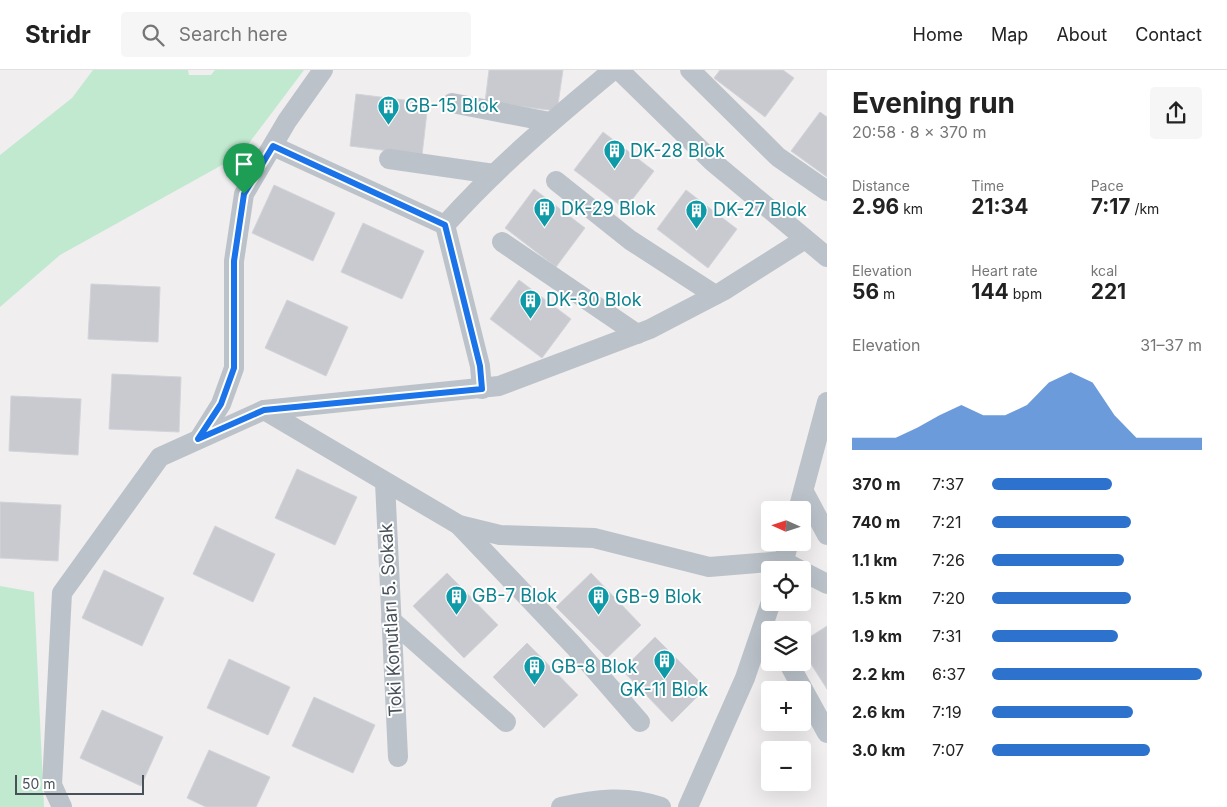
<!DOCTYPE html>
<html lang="en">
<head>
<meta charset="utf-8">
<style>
	body { margin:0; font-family:Inter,sans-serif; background:#f6f6f6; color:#222; height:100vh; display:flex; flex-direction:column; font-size:19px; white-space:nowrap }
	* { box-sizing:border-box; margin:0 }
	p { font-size:16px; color:#767676 }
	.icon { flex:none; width:28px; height:28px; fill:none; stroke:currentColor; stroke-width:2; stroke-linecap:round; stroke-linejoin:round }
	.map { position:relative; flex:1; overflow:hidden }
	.panel { display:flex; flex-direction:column; background:#fff; width:400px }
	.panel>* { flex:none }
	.needle { width:32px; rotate:273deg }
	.fabs { position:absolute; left:761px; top:431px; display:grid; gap:10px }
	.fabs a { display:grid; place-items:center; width:50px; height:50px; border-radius:5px; background:#fff; box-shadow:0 5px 20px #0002; font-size:25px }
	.scale { position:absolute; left:15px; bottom:12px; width:129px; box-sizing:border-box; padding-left:5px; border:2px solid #485159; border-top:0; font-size:14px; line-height:18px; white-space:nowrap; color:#485159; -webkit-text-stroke:4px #fff; paint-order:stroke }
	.pin { position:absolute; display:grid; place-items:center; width:42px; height:42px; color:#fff; margin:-51px -21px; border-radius:50% 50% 50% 0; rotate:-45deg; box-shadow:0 0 5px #0007 }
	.pin .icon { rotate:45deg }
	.round { display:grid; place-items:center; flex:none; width:52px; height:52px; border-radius:5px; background:#f6f6f6 }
	.summary { display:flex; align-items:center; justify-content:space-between; height:85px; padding:0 25px }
	h1 { font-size:28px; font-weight:700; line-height:38px }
	.stats { display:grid; grid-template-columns:repeat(3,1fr); gap:8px; height:85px; padding:5px 25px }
	.stats div { display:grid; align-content:center }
	.stats b { font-size:21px; font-weight:700 }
	.stats small { font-size:14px; font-weight:400 }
	.stats p { font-size:14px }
	.chart { height:140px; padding:10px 25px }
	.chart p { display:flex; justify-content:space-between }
	.chart svg { width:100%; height:90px; margin-top:5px; fill:#2d72cc; opacity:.7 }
	ul { padding:0 25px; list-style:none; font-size:16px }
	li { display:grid; grid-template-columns:80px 60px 1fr; align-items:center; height:38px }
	li i { height:12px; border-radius:6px; background:#2d72cc }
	header { display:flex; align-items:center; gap:30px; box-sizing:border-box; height:70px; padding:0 25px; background:#fff; border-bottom:1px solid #e0e0e0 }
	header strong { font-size:24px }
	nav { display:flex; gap:28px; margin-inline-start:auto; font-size:18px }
	.search { width:350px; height:45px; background:#f6f6f6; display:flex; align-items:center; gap:12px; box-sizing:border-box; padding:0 18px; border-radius:5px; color:#767676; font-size:19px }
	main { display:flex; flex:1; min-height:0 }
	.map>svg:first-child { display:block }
</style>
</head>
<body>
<header>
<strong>Stridr</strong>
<div class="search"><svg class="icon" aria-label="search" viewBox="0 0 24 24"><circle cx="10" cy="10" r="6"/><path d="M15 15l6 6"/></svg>Search here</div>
<nav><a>Home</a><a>Map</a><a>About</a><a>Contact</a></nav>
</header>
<main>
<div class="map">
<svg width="827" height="737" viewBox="0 0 827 737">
	<rect width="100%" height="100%" fill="#f0eeee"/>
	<g fill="#c1e9d0">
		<path d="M93,0H188L189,5H211L215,0H304L240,85L60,185L0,237V85L72,28Z"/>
		<path d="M0,516L34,522L44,737H0Z"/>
	</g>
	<g fill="#c9cad0" stroke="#d2d4d9">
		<path d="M489,0H563L557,41L485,32Z"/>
		<path d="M720,0H783L794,8L765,47L714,8Z"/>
		<path d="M356,24L428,33L422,85L350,76Z"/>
		<path d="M820,42L827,47V107L791,81Z"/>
		<path d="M603,62L654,101L625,139L574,100Z"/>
		<path d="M274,115L335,143L313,191L252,163Z"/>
		<path d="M534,119L585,158L556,197L505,158Z"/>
		<path d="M686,120L737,159L708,198L657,159Z"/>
		<path d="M363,153L424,181L402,229L341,202Z"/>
		<path d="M519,210L571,249L542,288L490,249Z"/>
		<path d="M91,214L160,217L158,272L88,269Z"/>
		<path d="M287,230L348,257L326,306L265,278Z"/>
		<path d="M112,304L181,307L179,362L109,359Z"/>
		<path d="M11,326L81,329L78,385L9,381Z"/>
		<path d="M297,399L357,427L335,475L275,448Z"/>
		<path d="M0,432L61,435L58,491L0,488Z"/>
		<path d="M215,456L275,484L253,532L193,504Z"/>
		<path d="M104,500L164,528L142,576L82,548Z"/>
		<path d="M447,503L498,555L464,588L413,536Z"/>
		<path d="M591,503L641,555L607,588L556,537Z"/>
		<path d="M827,556V619L802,580V572Z"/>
		<path d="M655,567L706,618L672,652L622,600Z"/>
		<path d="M527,573L578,625L544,658L493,607Z"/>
		<path d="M229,589L290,617L268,665L207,638Z"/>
		<path d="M314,627L375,655L353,703L292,676Z"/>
		<path d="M102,640L163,667L141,716L80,688Z"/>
		<path d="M209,680L270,707L256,737H206L187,728Z"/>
	</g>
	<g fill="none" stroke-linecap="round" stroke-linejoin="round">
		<g stroke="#bbc2c9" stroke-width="20">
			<path d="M619,0L713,92L827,187"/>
			<path d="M690,0L778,87L827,121"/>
			<path d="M452,33L550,52"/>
			<path d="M273,76L445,155L480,296L482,319"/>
			<path d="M389,89L494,104"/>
			<path d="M556,111L630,170L715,225"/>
			<path d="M445,155C496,98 554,49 613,0"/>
			<path d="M502,172L637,264"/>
			<path d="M264,340L459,455L500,465L594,468L709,497L783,491L800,500"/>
			<path d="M199,369L221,334L234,298V191L244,124L287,51L323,0"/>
			<path d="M385,412L398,687"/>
			<path d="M804,422L827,465"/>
			<path d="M798,440L827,332"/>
			<path d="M459,455L574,576L640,652"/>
			<path d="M781,500L789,472"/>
			<path d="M802,501L827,514"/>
			<path d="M391,550L506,652"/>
			<path d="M788,592L827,663"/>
			<path d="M62,737L52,715L62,523L160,387L264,340L499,316L650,259L723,221L805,169"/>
			<path d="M561,737C596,729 627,725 661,737"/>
			<path d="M688,737L745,608L771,532"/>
		</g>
	</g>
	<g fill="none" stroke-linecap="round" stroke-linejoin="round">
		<defs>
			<path id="route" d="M273,76L445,155L480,296L482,319L264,340L198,369L221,334L234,298V191L244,124Z"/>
		</defs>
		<use href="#route" stroke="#fff" stroke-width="10"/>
		<use href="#route" stroke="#1a73e8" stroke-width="6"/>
	</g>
	<defs>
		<symbol id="building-pin" viewBox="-11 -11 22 30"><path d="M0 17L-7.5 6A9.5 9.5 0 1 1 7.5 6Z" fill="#0f9aa8" stroke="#fff"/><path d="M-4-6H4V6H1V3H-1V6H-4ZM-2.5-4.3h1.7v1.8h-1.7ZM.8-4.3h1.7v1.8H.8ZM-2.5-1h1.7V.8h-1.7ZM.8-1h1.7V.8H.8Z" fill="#fff"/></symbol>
	</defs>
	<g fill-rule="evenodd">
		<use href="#building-pin" x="376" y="24" width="25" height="34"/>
		<use href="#building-pin" x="602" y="68" width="25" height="34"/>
		<use href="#building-pin" x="532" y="126" width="25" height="34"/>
		<use href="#building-pin" x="684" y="128" width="25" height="34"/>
		<use href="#building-pin" x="518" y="218" width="25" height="34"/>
		<use href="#building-pin" x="444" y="514" width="25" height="34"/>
		<use href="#building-pin" x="586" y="514" width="25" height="34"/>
		<use href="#building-pin" x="652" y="578" width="25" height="34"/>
		<use href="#building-pin" x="522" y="584" width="25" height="34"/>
	</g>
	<g text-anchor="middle" stroke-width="4" stroke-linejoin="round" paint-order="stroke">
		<g font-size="18" fill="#0d838f" stroke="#fff" text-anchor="start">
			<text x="405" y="42">GB-15 Blok</text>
			<text x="630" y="87">DK-28 Blok</text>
			<text x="561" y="145">DK-29 Blok</text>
			<text x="713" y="146">DK-27 Blok</text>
			<text x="546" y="236">DK-30 Blok</text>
			<text x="472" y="532">GB-7 Blok</text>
			<text x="615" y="533">GB-9 Blok</text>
			<text x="551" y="603">GB-8 Blok</text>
			<text x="664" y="626" text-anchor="middle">GK-11 Blok</text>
		</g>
		<g font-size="18" fill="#485159" stroke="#fff">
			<text transform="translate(391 550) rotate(-93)" y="6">Toki Konutları 5. Sokak</text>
		</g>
	</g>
</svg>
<div class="fabs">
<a><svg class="needle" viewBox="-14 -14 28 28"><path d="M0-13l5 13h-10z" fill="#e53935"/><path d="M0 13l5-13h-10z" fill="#767676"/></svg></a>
<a><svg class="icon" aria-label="locate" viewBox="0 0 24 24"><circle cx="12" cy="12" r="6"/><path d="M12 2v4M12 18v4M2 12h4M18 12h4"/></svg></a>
<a><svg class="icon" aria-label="layers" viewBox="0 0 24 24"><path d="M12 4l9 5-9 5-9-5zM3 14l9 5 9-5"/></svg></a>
<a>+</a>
<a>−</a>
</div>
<div class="scale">50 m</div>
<div class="pin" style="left:244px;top:124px;background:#1e9e55"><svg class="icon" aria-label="arrive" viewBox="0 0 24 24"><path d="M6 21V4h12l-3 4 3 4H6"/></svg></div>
</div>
<section class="panel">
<div class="summary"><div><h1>Evening run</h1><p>20:58 · 8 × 370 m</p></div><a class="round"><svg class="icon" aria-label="share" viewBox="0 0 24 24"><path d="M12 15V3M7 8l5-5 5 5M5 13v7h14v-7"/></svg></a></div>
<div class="stats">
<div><p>Distance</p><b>2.96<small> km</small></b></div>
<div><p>Time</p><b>21:34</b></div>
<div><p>Pace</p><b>7:17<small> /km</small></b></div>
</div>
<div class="stats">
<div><p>Elevation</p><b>56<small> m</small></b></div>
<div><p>Heart rate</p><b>144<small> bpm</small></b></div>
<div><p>kcal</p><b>221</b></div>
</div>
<div class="chart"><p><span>Elevation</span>31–37 m</p>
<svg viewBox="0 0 160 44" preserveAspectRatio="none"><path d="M0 44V38L10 38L20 38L30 33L40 27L50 22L60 27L70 27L80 22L90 11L100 6L110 11L120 27L130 38L140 38L150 38L160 38V44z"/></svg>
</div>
<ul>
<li><b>370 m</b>7:37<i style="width:57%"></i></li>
<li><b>740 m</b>7:21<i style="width:66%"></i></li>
<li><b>1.1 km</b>7:26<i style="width:63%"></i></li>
<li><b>1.5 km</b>7:20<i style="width:66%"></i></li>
<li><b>1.9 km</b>7:31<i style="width:60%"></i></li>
<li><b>2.2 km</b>6:37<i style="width:100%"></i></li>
<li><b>2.6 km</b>7:19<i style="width:67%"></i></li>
<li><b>3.0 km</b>7:07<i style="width:75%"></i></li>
</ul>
</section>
</main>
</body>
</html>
